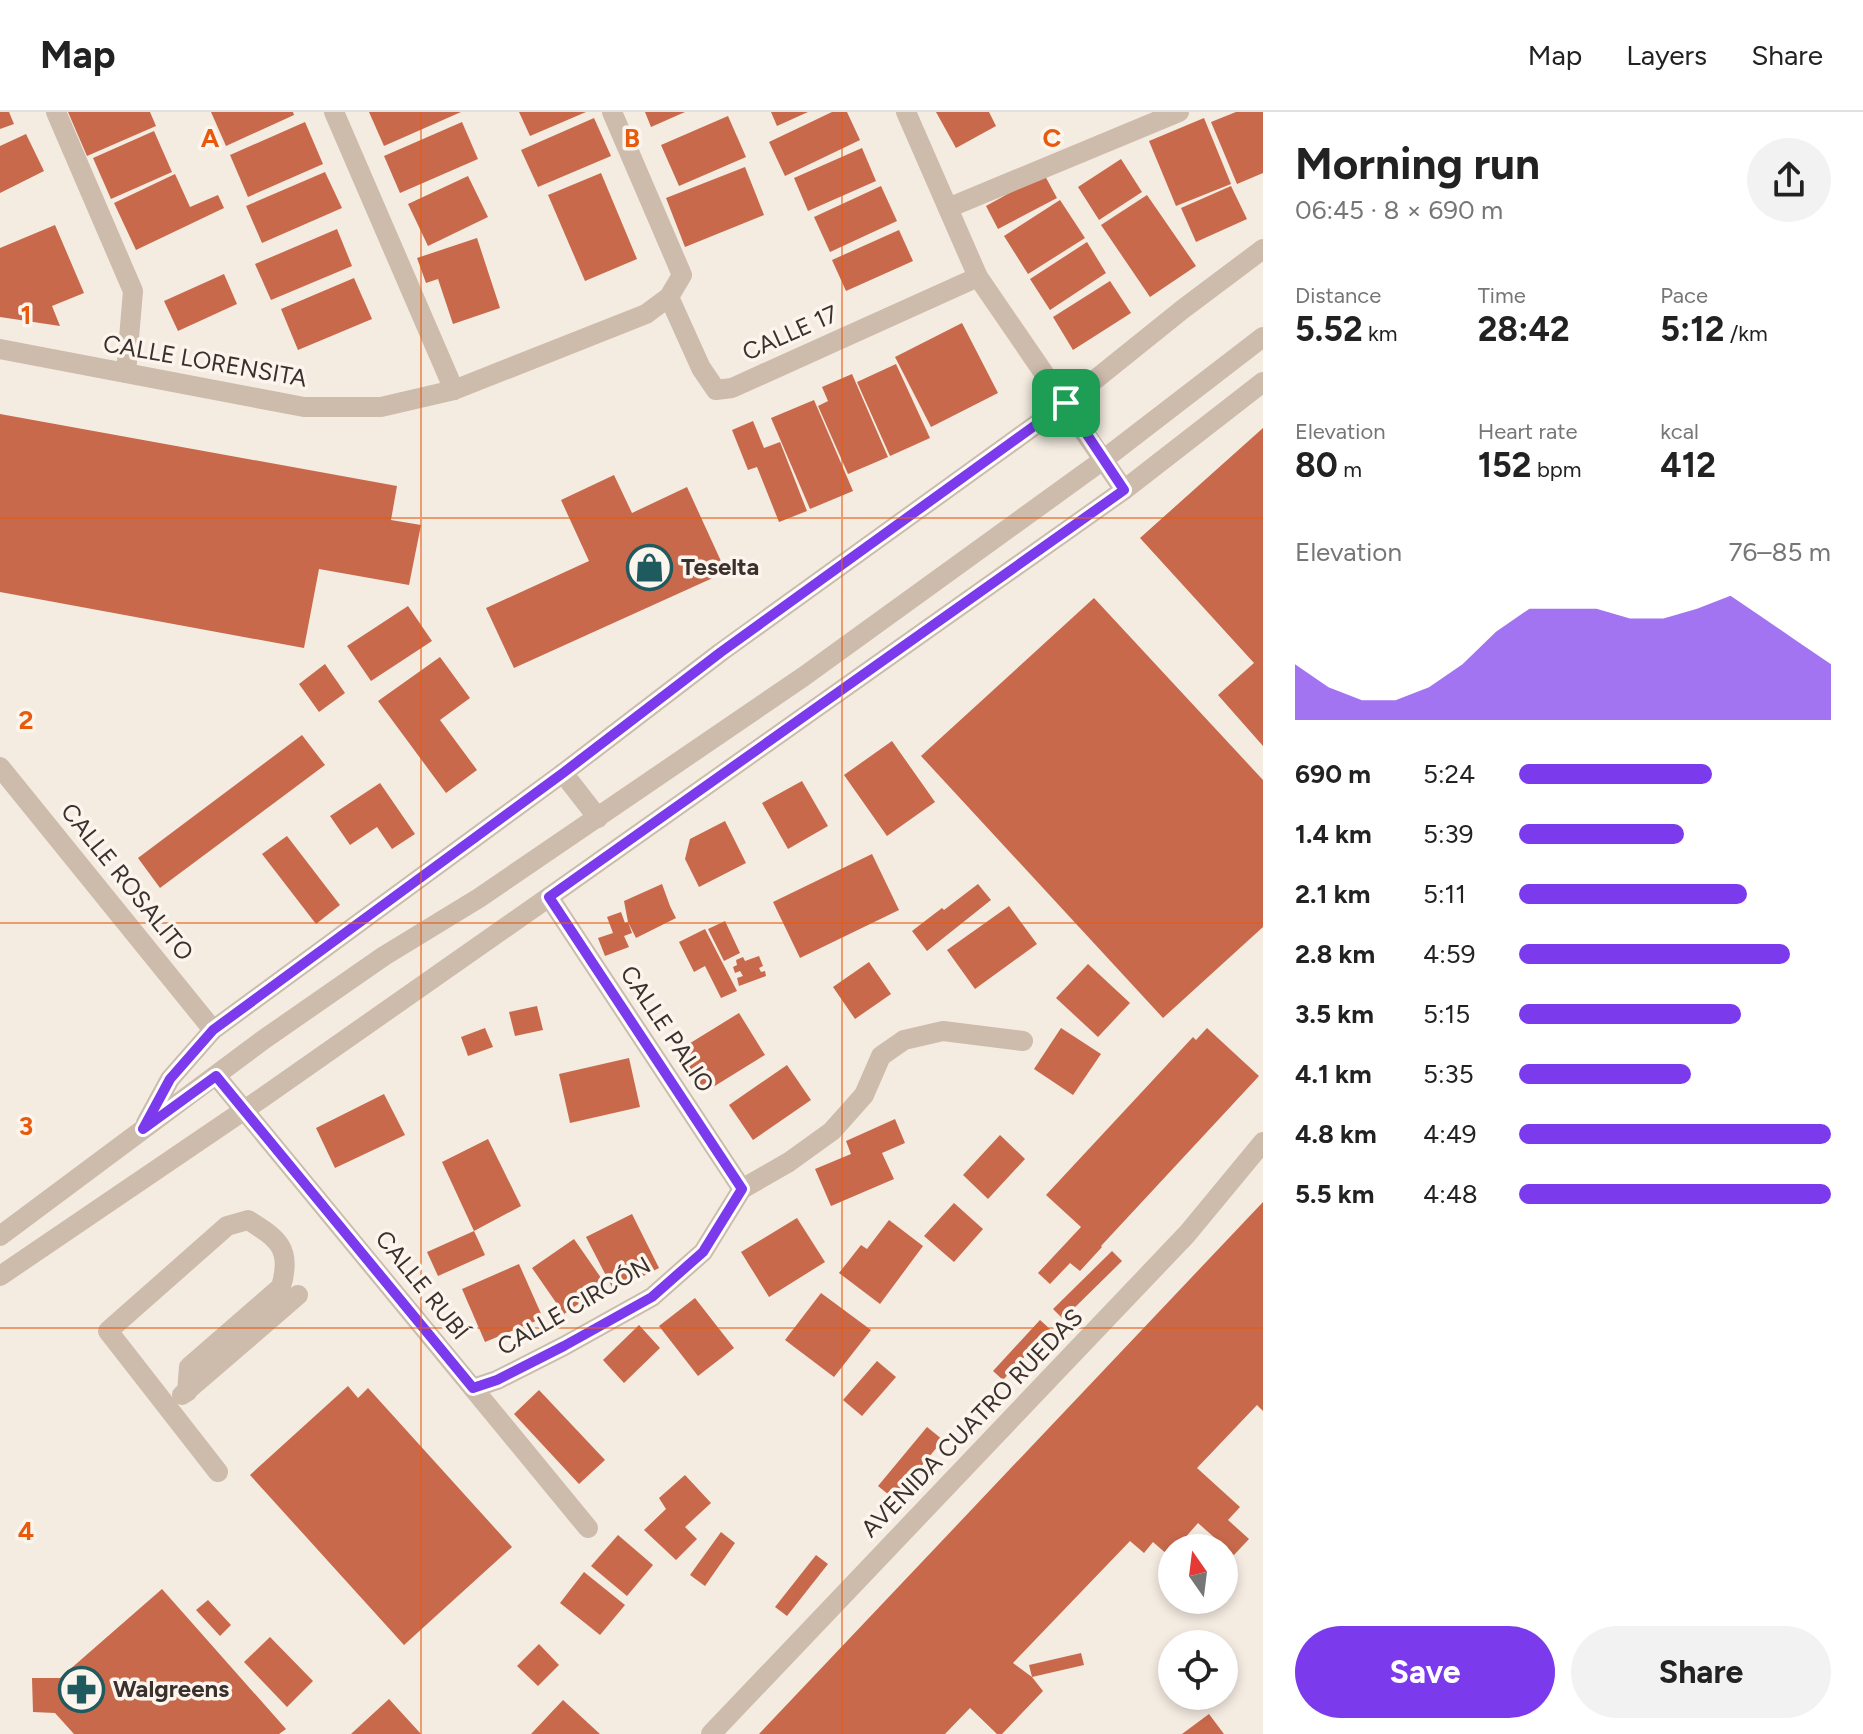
<!DOCTYPE html>
<html lang="en">
<head>
<meta charset="utf-8">
<style>
	body { margin:0; font-family:Figtree,sans-serif; background:#f2f2f2; color:#222; height:100vh; display:flex; flex-direction:column; font-size:30px; white-space:nowrap }
	* { box-sizing:border-box; margin:0 }
	p { font-size:26px; color:#767676 }
	.icon { flex:none; width:44px; height:44px; fill:none; stroke:currentColor; stroke-width:2; stroke-linecap:round; stroke-linejoin:round }
	.map { position:relative; flex:1; overflow:hidden }
	.details { display:flex; flex-direction:column; background:#fff; width:600px }
	.details>* { flex:none }
	.needle { width:52px; rotate:346deg }
	.fabs { position:absolute; left:1158px; top:1422px; display:grid; gap:16px }
	.fabs a { display:grid; place-items:center; width:80px; height:80px; border-radius:50%; background:#fff; box-shadow:0 4px 12px #0003; font-size:40px }
	.pin { position:absolute; display:grid; place-items:center; width:68px; height:68px; color:#fff; margin:-34px; border-radius:16px; box-shadow:0 4px 12px #0006 }
	.round { display:grid; place-items:center; flex:none; width:84px; height:84px; border-radius:42px; background:#f2f2f2 }
	.headline { display:flex; align-items:center; justify-content:space-between; height:136px; padding:0 32px }
	h1 { font-size:44px; font-weight:700; line-height:60px }
	.metrics { display:grid; grid-template-columns:repeat(3,1fr); gap:12px; height:136px; padding:8px 32px }
	.metrics div { display:grid; align-content:center }
	.metrics b { font-size:34px; font-weight:700 }
	.metrics small { font-size:22px; font-weight:400 }
	.metrics p { font-size:22px }
	.chart { height:224px; padding:16px 32px }
	.chart p { display:flex; justify-content:space-between }
	.chart svg { width:100%; height:144px; margin-top:8px; fill:#7c3aed; opacity:.7 }
	.cta { display:flex; gap:16px; margin-top:auto; padding:16px 32px }
	.cta a { flex:1; height:92px; border-radius:48px; background:#7c3aed; color:#fff; font-size:32px; font-weight:700; line-height:92px; text-align:center }
	.cta a+a { background:#f2f2f2; color:#222 }
	ul { padding:0 32px; list-style:none; font-size:26px }
	li { display:grid; grid-template-columns:128px 96px 1fr; align-items:center; height:60px }
	li i { height:20px; border-radius:10px; background:#7c3aed }
	header { display:flex; align-items:center; gap:48px; box-sizing:border-box; height:112px; padding:0 40px; background:#fff; border-bottom:2px solid #e0e0e0 }
	header strong { font-size:38px }
	nav { display:flex; gap:44px; margin-inline-start:auto; font-size:28px }
	main { display:flex; flex:1; min-height:0 }
	.map>svg:first-child { display:block }
</style>
</head>
<body>
<header>
<strong>Map</strong>
<nav><a>Map</a><a>Layers</a><a>Share</a></nav>
</header>
<main>
<div class="map">
<svg width="1263" height="1622" viewBox="0 0 1263 1622">
	<rect width="100%" height="100%" fill="#f4ebe1"/>
	<g fill="#c8694b">
		<path d="M0,0H9L14,12L0,17Z"/>
		<path d="M68,0H150L156,14L87,44Z"/>
		<path d="M211,0H293L294,3L226,34Z"/>
		<path d="M369,0H461L384,34Z"/>
		<path d="M519,0H586L530,24Z"/>
		<path d="M645,0H685L651,15Z"/>
		<path d="M771,0H808L777,14Z"/>
		<path d="M832,0H847L860,28L785,64L769,30Z"/>
		<path d="M936,0H989L996,14L956,36Z"/>
		<path d="M1236,0H1263V61L1237,72L1211,10Z"/>
		<path d="M728,4L746,45L679,74L661,33Z"/>
		<path d="M594,6L611,44L538,75L521,38Z"/>
		<path d="M1204,6L1231,72L1176,94L1149,29Z"/>
		<path d="M305,10L323,52L248,85L230,43Z"/>
		<path d="M462,10L478,47L400,81L384,44Z"/>
		<path d="M154,19L172,60L111,87L93,46Z"/>
		<path d="M26,22L44,59L0,81V34Z"/>
		<path d="M862,36L876,69L808,99L794,66Z"/>
		<path d="M1121,47L1142,80L1099,108L1078,75Z"/>
		<path d="M745,55L764,103L685,135L666,86Z"/>
		<path d="M325,60L342,96L262,131L246,94Z"/>
		<path d="M601,61L637,147L585,169L548,83Z"/>
		<path d="M175,62L190,95L218,83L224,96L136,138L114,91Z"/>
		<path d="M1044,62L1057,86L998,117L986,94Z"/>
		<path d="M468,64L488,105L428,134L408,92Z"/>
		<path d="M881,74L897,109L830,140L814,105Z"/>
		<path d="M1231,74L1247,107L1196,130L1181,96Z"/>
		<path d="M1147,83L1196,154L1150,185L1101,113Z"/>
		<path d="M1060,88L1085,126L1028,162L1004,124Z"/>
		<path d="M55,113L84,181L52,194L60,214L0,205V136Z"/>
		<path d="M337,117L352,154L271,188L255,152Z"/>
		<path d="M899,118L913,149L846,179L832,148Z"/>
		<path d="M477,126L500,196L453,212L438,167L426,171L417,146Z"/>
		<path d="M1087,130L1106,161L1050,198L1030,167Z"/>
		<path d="M224,162L237,192L178,219L164,189Z"/>
		<path d="M354,166L372,207L298,238L281,197Z"/>
		<path d="M1110,169L1131,201L1073,238L1053,205Z"/>
		<path d="M962,211L998,281L931,315L895,245Z"/>
		<path d="M896,252L930,326L890,344L857,270Z"/>
		<path d="M852,262L888,345L848,362L818,294L828,289L822,275Z"/>
		<path d="M814,288L853,379L810,397L771,306Z"/>
		<path d="M0,302L397,374L391,408L421,413L409,473L319,457L304,536L0,480Z"/>
		<path d="M753,309L764,336L780,330L807,399L779,410L757,355L748,358L732,318Z"/>
		<path d="M1263,316V634L1218,583L1254,551L1140,426Z"/>
		<path d="M614,363L632,401L687,375L726,460L514,556L486,496L589,449L561,388Z"/>
		<path d="M1094,486L1263,668V815L1163,906L921,644Z"/>
		<path d="M408,494L432,529L371,569L347,534Z"/>
		<path d="M440,545L470,586L440,608L477,658L446,681L378,589Z"/>
		<path d="M325,552L345,581L319,600L299,572Z"/>
		<path d="M302,623L325,653L160,776L138,746Z"/>
		<path d="M892,629L935,690L887,724L844,663Z"/>
		<path d="M802,669L828,714L788,737L762,691Z"/>
		<path d="M380,671L415,722L392,737L377,715L350,733L330,704Z"/>
		<path d="M725,709L746,751L699,775L685,747L690,727Z"/>
		<path d="M287,724L340,793L316,812L262,742Z"/>
		<path d="M872,742L899,798L800,846L773,790Z"/>
		<path d="M662,772L670,794L676,806L636,826L628,810L624,789Z"/>
		<path d="M978,772L991,788L927,839L912,819L942,796L944,798Z"/>
		<path d="M1009,794L1037,832L975,877L947,838Z"/>
		<path d="M621,800L625,811L628,810L632,821L624,824L629,835L605,844L598,826L613,821L607,805Z"/>
		<path d="M725,809L740,841L724,849L708,817Z"/>
		<path d="M705,817L737,879L721,886L705,854L694,860L679,830Z"/>
		<path d="M759,844L763,854L759,856L761,860L765,859L766,864L739,874L737,866L743,864L740,859L735,861L733,855L737,853L736,848L743,845L745,849Z"/>
		<path d="M869,850L891,882L855,907L833,875Z"/>
		<path d="M1088,852L1130,891L1098,925L1056,886Z"/>
		<path d="M537,894L543,918L515,924L509,900Z"/>
		<path d="M739,901L765,943L705,980L679,938Z"/>
		<path d="M485,916L493,935L468,944L461,925Z"/>
		<path d="M1061,916L1101,942L1073,983L1034,957Z"/>
		<path d="M1207,916L1259,964L1101,1134L1102,1135L1080,1159L1070,1151L1050,1172L1038,1161L1081,1115L1046,1083L1193,925L1196,928Z"/>
		<path d="M629,946L640,995L570,1011L559,962Z"/>
		<path d="M787,953L811,988L753,1028L729,993Z"/>
		<path d="M384,982L405,1023L335,1056L316,1016Z"/>
		<path d="M895,1007L905,1031L882,1041L894,1067L831,1094L815,1057L851,1042L846,1029Z"/>
		<path d="M1000,1023L1025,1047L988,1087L963,1063Z"/>
		<path d="M488,1027L521,1094L474,1119L442,1050Z"/>
		<path d="M1263,1090V1299L1257,1293L1197,1356L1240,1395L1228,1408L1249,1427L1234,1443L1198,1411L1176,1436H1172V1440L1169,1444L1153,1430L1144,1441L1130,1429L1013,1551L1032,1565L1043,1579L1002,1622H997L970,1596L945,1622H759Z"/>
		<path d="M954,1091L983,1117L954,1150L924,1124Z"/>
		<path d="M632,1102L659,1156L614,1179L586,1125Z"/>
		<path d="M797,1106L825,1150L769,1185L741,1140Z"/>
		<path d="M889,1108L923,1134L880,1192L839,1161L861,1133L867,1137Z"/>
		<path d="M474,1119L485,1143L438,1164L427,1140Z"/>
		<path d="M574,1127L606,1173L564,1202L532,1156Z"/>
		<path d="M1112,1139L1122,1149L1063,1207L1053,1197Z"/>
		<path d="M519,1152L543,1206L485,1230L462,1177Z"/>
		<path d="M821,1181L871,1218L834,1265L785,1228Z"/>
		<path d="M695,1186L734,1236L698,1264L659,1214Z"/>
		<path d="M1040,1208L1050,1217L1003,1268L993,1259Z"/>
		<path d="M639,1213L660,1236L624,1271L603,1248Z"/>
		<path d="M877,1249L896,1265L862,1304L843,1288Z"/>
		<path d="M348,1274L358,1286L368,1276L512,1435L404,1533L250,1363Z"/>
		<path d="M539,1278L605,1348L579,1372L514,1302Z"/>
		<path d="M927,1315L943,1328L894,1387L878,1374Z"/>
		<path d="M685,1363L711,1391L685,1415L697,1427L676,1448L644,1418L666,1397L659,1386Z"/>
		<path d="M721,1420L735,1431L705,1474L690,1463Z"/>
		<path d="M618,1423L653,1453L627,1484L591,1454Z"/>
		<path d="M816,1443L828,1452L787,1504L775,1495Z"/>
		<path d="M584,1460L625,1493L600,1523L560,1491Z"/>
		<path d="M162,1477L286,1617L279,1622H74L55,1601L33,1600L32,1566H60Z"/>
		<path d="M208,1488L231,1513L220,1524L196,1498Z"/>
		<path d="M270,1525L313,1569L287,1595L244,1550Z"/>
		<path d="M539,1532L559,1553L538,1574L517,1554Z"/>
		<path d="M1081,1541L1084,1553L1032,1565L1029,1553Z"/>
		<path d="M389,1587L421,1622H351Z"/>
		<path d="M563,1588L600,1622H531Z"/>
		<path d="M1209,1602L1224,1622H1182Z"/>
	</g>
	<g fill="none" stroke-linecap="round" stroke-linejoin="round">
		<g stroke="#cdbbac" stroke-width="20">
			<path d="M56,0L133,179L126,261"/>
			<path d="M334,0L454,278"/>
			<path d="M906,0L978,165L1124,378"/>
			<path d="M948,96L1179,0"/>
			<path d="M669,185L701,256L716,278L732,276L978,165"/>
			<path d="M0,237L304,295H381L454,278L646,202L669,185L682,163L612,0"/>
			<path d="M0,655L213,918"/>
			<path d="M563,661L598,706"/>
			<path d="M549,785L742,1077"/>
			<path d="M216,964L588,1416"/>
			<path d="M146,1011L170,967L213,918L563,661L721,540L1066,291L1183,197L1263,137"/>
			<path d="M0,1124L263,928L384,844L479,786L803,565L1103,348L1263,225"/>
			<path d="M0,1164L262,986L549,785L1124,378L1263,270"/>
			<path d="M473,1276L497,1268L564,1234L652,1185L703,1140L742,1077L789,1050L832,1019L864,983L881,944L904,928L943,919L1023,929"/>
			<path d="M187,1280L189,1255L281,1175C292,1137 279,1127 248,1108L227,1114L108,1219L218,1360"/>
			<path d="M182,1283L298,1183"/>
			<path d="M711,1622L1187,1122L1263,1030"/>
		</g>
	</g>
	<g fill="none" stroke-linecap="round" stroke-linejoin="round">
		<defs>
			<path id="route" d="M1066,291L1124,378L549,785L742,1077L703,1140L652,1185L564,1234L497,1268L473,1276L216,964L143,1017L170,967L213,918L563,661L721,540Z"/>
		</defs>
		<use href="#route" stroke="#fff" stroke-width="16"/>
		<use href="#route" stroke="#7c3aed" stroke-width="10"/>
	</g>
	<path fill="none" stroke="#e8590c" stroke-width="2" stroke-opacity="0.55" d="M421,0V1622M842,0V1622M0,406H1263M0,811H1263M0,1216H1263"/>
	<defs>
		<symbol id="shop-ring" viewBox="-11 -11 22 22"><circle r="9.5" fill="#fbf5ee" stroke="#1f5a5e" stroke-width="1.5"/><path d="M-5-2.5h2.3a2.7 3.5 0 0 1 5.4 0H5L5.5 6h-11ZM-1.5-2.5h3a1.5 2.3 0 0 0-3 0Z" fill="#1f5a5e"/></symbol>
		<symbol id="pharmacy-ring" viewBox="-11 -11 22 22"><circle r="9.5" fill="#fbf5ee" stroke="#1f5a5e" stroke-width="1.5"/><path d="M-2-6h4v4h4v4h-4v4h-4v-4h-4v-4h4Z" fill="#1f5a5e"/></symbol>
	</defs>
	<g fill-rule="evenodd">
		<use href="#shop-ring" x="624" y="430" width="51" height="51"/>
		<use href="#pharmacy-ring" x="56" y="1552" width="51" height="51"/>
	</g>
	<g text-anchor="middle" stroke-width="7" stroke-linejoin="round" paint-order="stroke">
		<g font-size="24" fill="#3b302b" stroke="#fbf5ee">
			<text transform="translate(790 221) rotate(-24)" y="8">CALLE 17</text>
			<text transform="translate(205 249) rotate(10)" y="8">CALLE LORENSITA</text>
			<text transform="translate(127 770) rotate(51)" y="8">CALLE ROSALITO</text>
			<text transform="translate(667 917) rotate(56)" y="8">CALLE PALIO</text>
			<text transform="translate(422 1173) rotate(51)" y="8">CALLE RUBÍ</text>
			<text transform="translate(574 1194) rotate(-30)" y="8">CALLE CIRCÓN</text>
			<text transform="translate(972 1311) rotate(-46)" y="8">AVENIDA CUATRO RUEDAS</text>
		</g>
		<g font-size="24" font-weight="bold" fill="#3b302b" stroke="#fbf5ee" text-anchor="start">
			<text x="681" y="463">Teselta</text>
			<text x="113" y="1585">Walgreens</text>
		</g>
	</g>
	<g font-size="26" text-anchor="middle" font-weight="bold" fill="#e8590c" stroke="#fbf5ee" stroke-width="7" stroke-linejoin="round" paint-order="stroke">
		<text x="210" y="35">A</text>
		<text x="632" y="35">B</text>
		<text x="1052" y="35">C</text>
		<text x="26" y="212">1</text>
		<text x="26" y="617">2</text>
		<text x="26" y="1023">3</text>
		<text x="26" y="1428">4</text>
	</g>
</svg>
<div class="fabs">
<a><svg class="needle" viewBox="-14 -14 28 28"><path d="M0-13l5 13h-10z" fill="#e53935"/><path d="M0 13l5-13h-10z" fill="#767676"/></svg></a>
<a><svg class="icon" aria-label="locate" viewBox="0 0 24 24"><circle cx="12" cy="12" r="6"/><path d="M12 2v4M12 18v4M2 12h4M18 12h4"/></svg></a>
</div>
<div class="pin" style="left:1066px;top:291px;background:#1e9e55"><svg class="icon" aria-label="arrive" viewBox="0 0 24 24"><path d="M6 21V4h12l-3 4 3 4H6"/></svg></div>
</div>
<section class="details">
<div class="headline"><div><h1>Morning run</h1><p>06:45 · 8 × 690 m</p></div><a class="round"><svg class="icon" aria-label="share" viewBox="0 0 24 24"><path d="M12 15V3M7 8l5-5 5 5M5 13v7h14v-7"/></svg></a></div>
<div class="metrics">
<div><p>Distance</p><b>5.52<small> km</small></b></div>
<div><p>Time</p><b>28:42</b></div>
<div><p>Pace</p><b>5:12<small> /km</small></b></div>
</div>
<div class="metrics">
<div><p>Elevation</p><b>80<small> m</small></b></div>
<div><p>Heart rate</p><b>152<small> bpm</small></b></div>
<div><p>kcal</p><b>412</b></div>
</div>
<div class="chart"><p><span>Elevation</span>76–85 m</p>
<svg viewBox="0 0 160 44" preserveAspectRatio="none"><path d="M0 44V27L10 34L20 38L30 38L40 34L50 27L60 17L70 10L80 10L90 10L100 13L110 13L120 10L130 6L140 13L150 20L160 27V44z"/></svg>
</div>
<ul>
<li><b>690 m</b>5:24<i style="width:62%"></i></li>
<li><b>1.4 km</b>5:39<i style="width:53%"></i></li>
<li><b>2.1 km</b>5:11<i style="width:73%"></i></li>
<li><b>2.8 km</b>4:59<i style="width:87%"></i></li>
<li><b>3.5 km</b>5:15<i style="width:71%"></i></li>
<li><b>4.1 km</b>5:35<i style="width:55%"></i></li>
<li><b>4.8 km</b>4:49<i style="width:100%"></i></li>
<li><b>5.5 km</b>4:48<i style="width:100%"></i></li>
</ul>
<div class="cta"><a>Save</a><a>Share</a></div>
</section>
</main>
</body>
</html>
